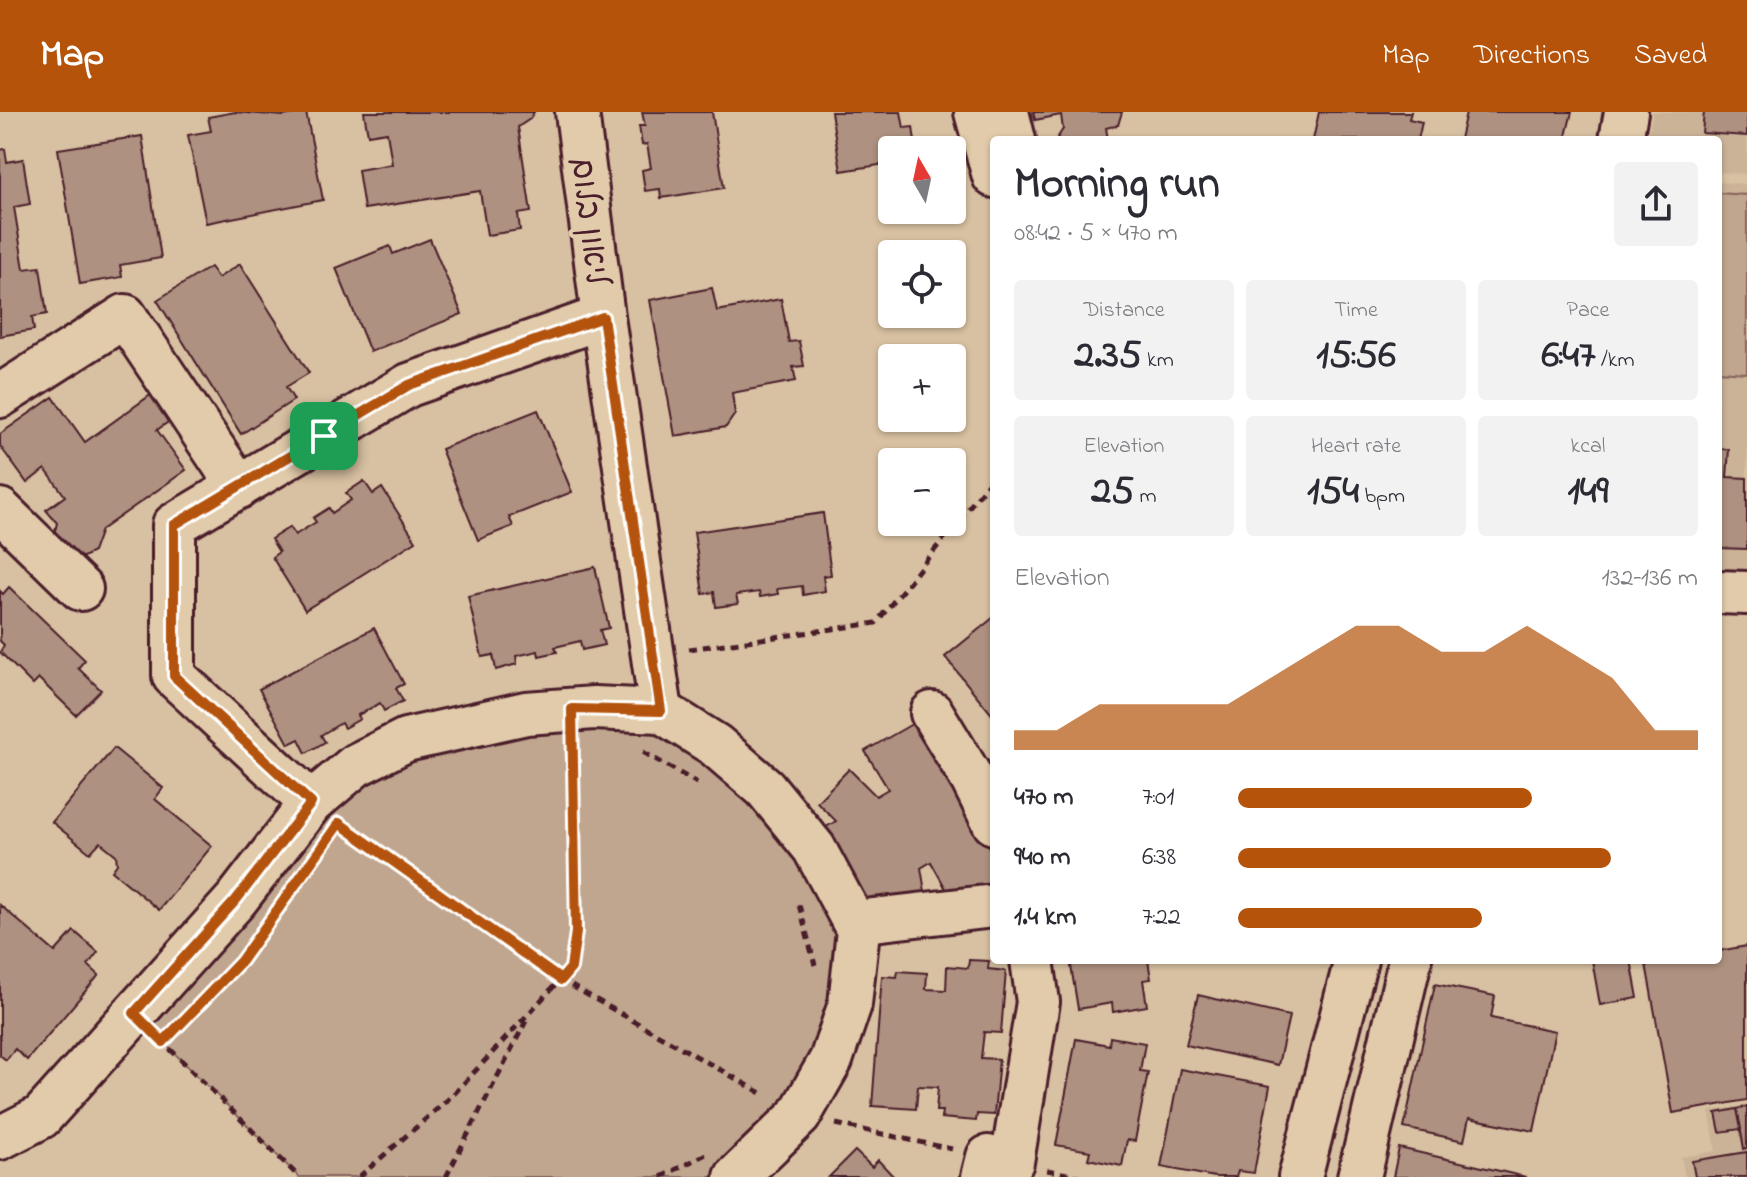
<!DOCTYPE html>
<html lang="en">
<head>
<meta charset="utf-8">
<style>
	body { margin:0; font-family:"Indie Flower","Playpen Sans Hebrew",sans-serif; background:#f2f2f3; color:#2b2b33; height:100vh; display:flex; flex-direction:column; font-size:30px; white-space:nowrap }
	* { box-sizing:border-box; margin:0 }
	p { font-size:26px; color:#7c7c81 }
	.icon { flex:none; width:44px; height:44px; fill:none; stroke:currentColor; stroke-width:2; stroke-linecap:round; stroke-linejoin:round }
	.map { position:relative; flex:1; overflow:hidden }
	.drawer { position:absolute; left:990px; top:24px; width:732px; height:828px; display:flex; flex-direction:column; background:#fff; border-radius:8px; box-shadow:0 2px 6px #0004 }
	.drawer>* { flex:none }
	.needle { width:52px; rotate:351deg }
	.buttons { position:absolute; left:878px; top:24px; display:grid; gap:16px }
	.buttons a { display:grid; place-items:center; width:88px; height:88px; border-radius:8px; background:#fff; box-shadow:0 2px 6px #0004; font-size:40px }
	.pin { position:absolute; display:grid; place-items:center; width:68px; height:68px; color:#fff; margin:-34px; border-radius:16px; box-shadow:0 4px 12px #0006 }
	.round { display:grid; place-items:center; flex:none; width:84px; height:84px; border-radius:8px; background:#f2f2f3 }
	.summary { display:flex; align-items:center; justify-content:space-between; height:136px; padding:0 24px }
	h1 { font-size:44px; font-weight:800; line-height:60px }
	.metrics { display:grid; grid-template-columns:repeat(3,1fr); gap:12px; height:136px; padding:8px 24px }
	.metrics div { display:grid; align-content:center; border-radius:8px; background:#f2f2f3; text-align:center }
	.metrics b { font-size:40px; font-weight:800 }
	.metrics small { font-size:22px; font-weight:400 }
	.metrics p { font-size:22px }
	.chart { height:224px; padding:16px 24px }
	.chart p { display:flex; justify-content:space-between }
	.chart svg { width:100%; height:144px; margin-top:8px; fill:#b45309; opacity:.7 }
	ul { padding:0 24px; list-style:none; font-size:26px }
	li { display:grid; grid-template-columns:128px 96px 1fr; align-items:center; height:60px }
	li i { height:20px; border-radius:10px; background:#b45309 }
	header { display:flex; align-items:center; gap:48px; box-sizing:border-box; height:112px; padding:0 40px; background:#b45309; color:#fff }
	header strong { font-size:38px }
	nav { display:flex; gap:44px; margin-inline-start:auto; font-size:28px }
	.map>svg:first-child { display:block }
</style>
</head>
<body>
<header>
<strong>Map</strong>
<nav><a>Map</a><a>Directions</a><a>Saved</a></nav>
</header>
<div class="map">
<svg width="1747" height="1065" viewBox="0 0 1747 1065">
	<rect width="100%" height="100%" fill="#d8c1a2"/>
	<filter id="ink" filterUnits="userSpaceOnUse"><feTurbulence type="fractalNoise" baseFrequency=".0125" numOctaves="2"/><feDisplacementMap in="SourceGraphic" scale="16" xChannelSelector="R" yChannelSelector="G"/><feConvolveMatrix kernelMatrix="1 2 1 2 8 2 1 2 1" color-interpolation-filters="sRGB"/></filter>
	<g filter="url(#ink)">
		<g fill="#cbb398">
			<path d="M1653,0H1747V62L1718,60V28H1647Z"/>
			<path d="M1718,70L1747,72V462L1718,460Z"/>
			<path d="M1747,993V1065H1685L1681,1045L1716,1039L1709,999Z"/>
		</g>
		<g fill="#c0a68e" stroke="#85625c" stroke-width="2">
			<path d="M1718,81L1747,83V261L1718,259Z"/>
			<path d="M594,596L715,633L856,810L850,892L736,1065H299L134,901L356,653Z"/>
		</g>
		<g fill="#ae9180" stroke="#4a1f2b" stroke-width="2">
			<path d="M235,0L283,4L306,0L323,88L206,111L188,23L211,19L208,5Z"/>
			<path d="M364,0H534L530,7L518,15L531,100L518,102L520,118L487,123L480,79L364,97L358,58L392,52L387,20L368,23Z"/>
			<path d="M642,0H712L724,76L661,86L660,77L645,79L642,58L651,56L647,32L642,33L639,14H645Z"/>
			<path d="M831,0H901L904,16L913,15L916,36L892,38V51L841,59Z"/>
			<path d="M1033,0H1122L1118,13L1106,16L1108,28H1056L1063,17L1061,3L1035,8Z"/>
			<path d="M1319,0H1411L1409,7L1422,10L1418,28H1313Z"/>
			<path d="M1466,0H1572L1565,28H1463L1460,27Z"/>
			<path d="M1704,0H1747V24L1702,21Z"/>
			<path d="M142,24L161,146L120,153L122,165L80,172L58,37Z"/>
			<path d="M5,37L7,50L23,47L30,92L14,95L24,157L40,155L47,202L32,205L34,218L0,224V38Z"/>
			<path d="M430,127L462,202L370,240L336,156L390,134L393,142Z"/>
			<path d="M240,152L309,261L286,275L294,288L241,322L157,188L210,155L218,166Z"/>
			<path d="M712,176L717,199L781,187L789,230L799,229L804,254L793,255L796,269L732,281L735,302L726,315L675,324L650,188Z"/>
			<path d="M152,282L171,308L157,318L186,358L101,418L93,440L81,446L63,441L53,426L57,411L46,398L65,384L45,357L27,371L0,334V322L53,285L85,330Z"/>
			<path d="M538,298L572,380L509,405L513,414L478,428L441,337Z"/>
			<path d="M1718,337H1729L1727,365L1747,366V437L1718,436Z"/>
			<path d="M364,369L373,382L382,376L416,429L305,498L272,445L279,440L271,427L290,415L295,423L316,410L313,406L329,396L332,401L351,388L346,381Z"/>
			<path d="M823,401L831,463L823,464L825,479L803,483L802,474L777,477L778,482L760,485L759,480L736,483L738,492L716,495L714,480L703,482L694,420Z"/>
			<path d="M595,455L609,516L600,518L604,533L582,538L580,529L555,535L557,540L539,544L538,539L516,544L517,552L496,558L493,543L482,545L468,484Z"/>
			<path d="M9,475L85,548L78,556L101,578L76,603L39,567L33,573L0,540L4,533L0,529V479L3,482Z"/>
			<path d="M994,505V605L945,545Z"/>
			<path d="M374,516L404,572L396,576L403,589L384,599L380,591L358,603L360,607L344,616L341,611L321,623L325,630L306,641L299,627L289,632L259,577Z"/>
			<path d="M912,612L921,626L924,623L994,742V770L955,793L931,750L921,756L927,791L874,800L872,785L865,789L823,717L836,709L817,690L849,657L876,684L888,677L865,639Z"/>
			<path d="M114,636L163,676L155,687L212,734L159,798L112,759L117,752L116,743L100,730L90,741L52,710Z"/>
			<path d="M0,793L55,840L74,819L98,840L88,853L99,863L27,948L15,937L6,948L0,943Z"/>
			<path d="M1747,834V988L1673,1001L1646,852L1666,848H1718V839Z"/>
			<path d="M969,848L989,849L988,857L1006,859L1001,921L984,920L981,946L999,947L994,1003L977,1002L976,1009L941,1006L942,999H936L938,975L918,974L916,997L872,994L882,864L897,865L898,859L927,861L926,877L946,878L947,854L968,856Z"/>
			<path d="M1070,848H1148L1151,867L1143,868L1147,894L1113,900L1112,891L1078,897Z"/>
			<path d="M1592,848H1631L1638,886L1600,893Z"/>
			<path d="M1435,872L1495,884L1491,906L1555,919L1534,1019L1469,1006L1464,1029L1404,1016Z"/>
			<path d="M1198,883L1289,904L1278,953L1186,933Z"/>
			<path d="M1110,925L1145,931L1140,959L1148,960L1135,1029L1127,1028L1122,1054L1088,1047L1090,1039L1056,1033L1076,927L1109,933Z"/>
			<path d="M1180,957L1270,974L1254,1061L1238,1059L1236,1065H1215L1161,1055Z"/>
			<path d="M1747,995V1036L1744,1037L1737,997Z"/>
			<path d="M1737,997L1741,1017L1720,1020L1716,1001Z"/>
			<path d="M1399,1036L1526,1065H1393Z"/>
			<path d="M855,1039L872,1055L878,1048L894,1065H829Z"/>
			<path d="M1747,1040V1065H1695L1692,1049Z"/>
		</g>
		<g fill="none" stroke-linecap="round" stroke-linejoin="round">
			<defs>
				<g id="minor">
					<path d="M577,0L603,205L661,599"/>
					<path d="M976,0L994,64"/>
					<path d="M1007,0L1014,28"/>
					<path d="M1621,28L1626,0"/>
					<path d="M0,284L125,204L239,375"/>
					<path d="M0,398L81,477"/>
					<path d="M1718,480L1747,481"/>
					<path d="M932,601L972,667L994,711"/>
					<path d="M311,691L174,564V413L409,273L603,205"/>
					<path d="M856,810L994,794"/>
					<path d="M0,1026L41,1005L236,788L311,691L356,653L406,628L526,601L594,596L661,599L715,633L765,676L814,736L858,818L850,892L831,948L799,1004L736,1065"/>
					<path d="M1012,1050L1038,890L1032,848"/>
					<path d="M983,1065L988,1045"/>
					<path d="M1300,1065L1356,848"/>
					<path d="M1359,1065L1410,848"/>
				</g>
			</defs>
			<use href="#minor" stroke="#4a1f2b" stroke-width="48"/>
			<g stroke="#4a1f2b" stroke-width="5" stroke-dasharray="8 6" stroke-linecap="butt">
				<path d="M689,537L876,511L994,364"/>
				<path d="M643,640L697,671"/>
				<path d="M342,713L561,868L765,983"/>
				<path d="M799,793L815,853"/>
				<path d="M181,911L241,849L257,826"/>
				<path d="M160,927L299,1065"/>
				<path d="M836,1012L952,1037"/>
				<path d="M1047,1058L1082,1065"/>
				<path d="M359,1065L452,984L571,856L576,820L572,634"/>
				<path d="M446,1065L526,909"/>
				<path d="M661,1065L706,1042"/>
			</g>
			<use href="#minor" stroke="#e1cbaa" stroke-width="42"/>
		</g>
	</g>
	<g fill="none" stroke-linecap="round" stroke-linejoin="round" filter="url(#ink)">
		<defs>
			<path id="route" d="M603,205L661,599L572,597L576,820L571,856L561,868L339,711L241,849L163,930L134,901L236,788L311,691L174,564V413L409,273Z"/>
		</defs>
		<use href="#route" stroke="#fff" stroke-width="16"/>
		<use href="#route" stroke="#b45309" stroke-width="10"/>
	</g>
	<g text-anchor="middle" stroke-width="8" stroke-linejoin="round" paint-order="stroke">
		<g font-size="32" fill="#4a1f2b" stroke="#e1cbaa">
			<text transform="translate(591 109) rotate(83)" y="11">ליאון בלום</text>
		</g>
	</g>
</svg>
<div class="buttons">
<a><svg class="needle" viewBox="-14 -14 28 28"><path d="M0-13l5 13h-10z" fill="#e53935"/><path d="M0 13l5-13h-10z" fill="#7c7c81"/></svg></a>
<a><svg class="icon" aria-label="locate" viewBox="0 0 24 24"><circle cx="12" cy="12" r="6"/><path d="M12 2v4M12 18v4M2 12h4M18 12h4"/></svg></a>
<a>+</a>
<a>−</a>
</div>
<div class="pin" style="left:324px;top:324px;background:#1e9e55"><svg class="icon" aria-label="arrive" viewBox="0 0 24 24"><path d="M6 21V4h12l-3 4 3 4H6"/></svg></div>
<section class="drawer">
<div class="summary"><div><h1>Morning run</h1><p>08:42 · 5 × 470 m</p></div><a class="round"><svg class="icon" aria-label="share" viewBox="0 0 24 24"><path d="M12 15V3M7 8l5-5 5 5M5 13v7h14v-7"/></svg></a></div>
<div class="metrics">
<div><p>Distance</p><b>2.35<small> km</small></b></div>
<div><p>Time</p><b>15:56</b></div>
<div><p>Pace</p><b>6:47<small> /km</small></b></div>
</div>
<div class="metrics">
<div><p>Elevation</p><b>25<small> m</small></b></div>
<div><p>Heart rate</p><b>154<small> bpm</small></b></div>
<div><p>kcal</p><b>149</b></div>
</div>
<div class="chart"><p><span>Elevation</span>132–136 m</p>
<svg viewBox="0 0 160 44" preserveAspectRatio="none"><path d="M0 44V38L10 38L20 30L30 30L40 30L50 30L60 22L70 14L80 6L90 6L100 14L110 14L120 6L130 14L140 22L150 38L160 38V44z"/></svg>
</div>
<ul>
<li><b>470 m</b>7:01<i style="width:64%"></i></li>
<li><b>940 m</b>6:38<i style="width:81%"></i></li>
<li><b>1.4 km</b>7:22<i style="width:53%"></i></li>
</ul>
</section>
</div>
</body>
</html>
